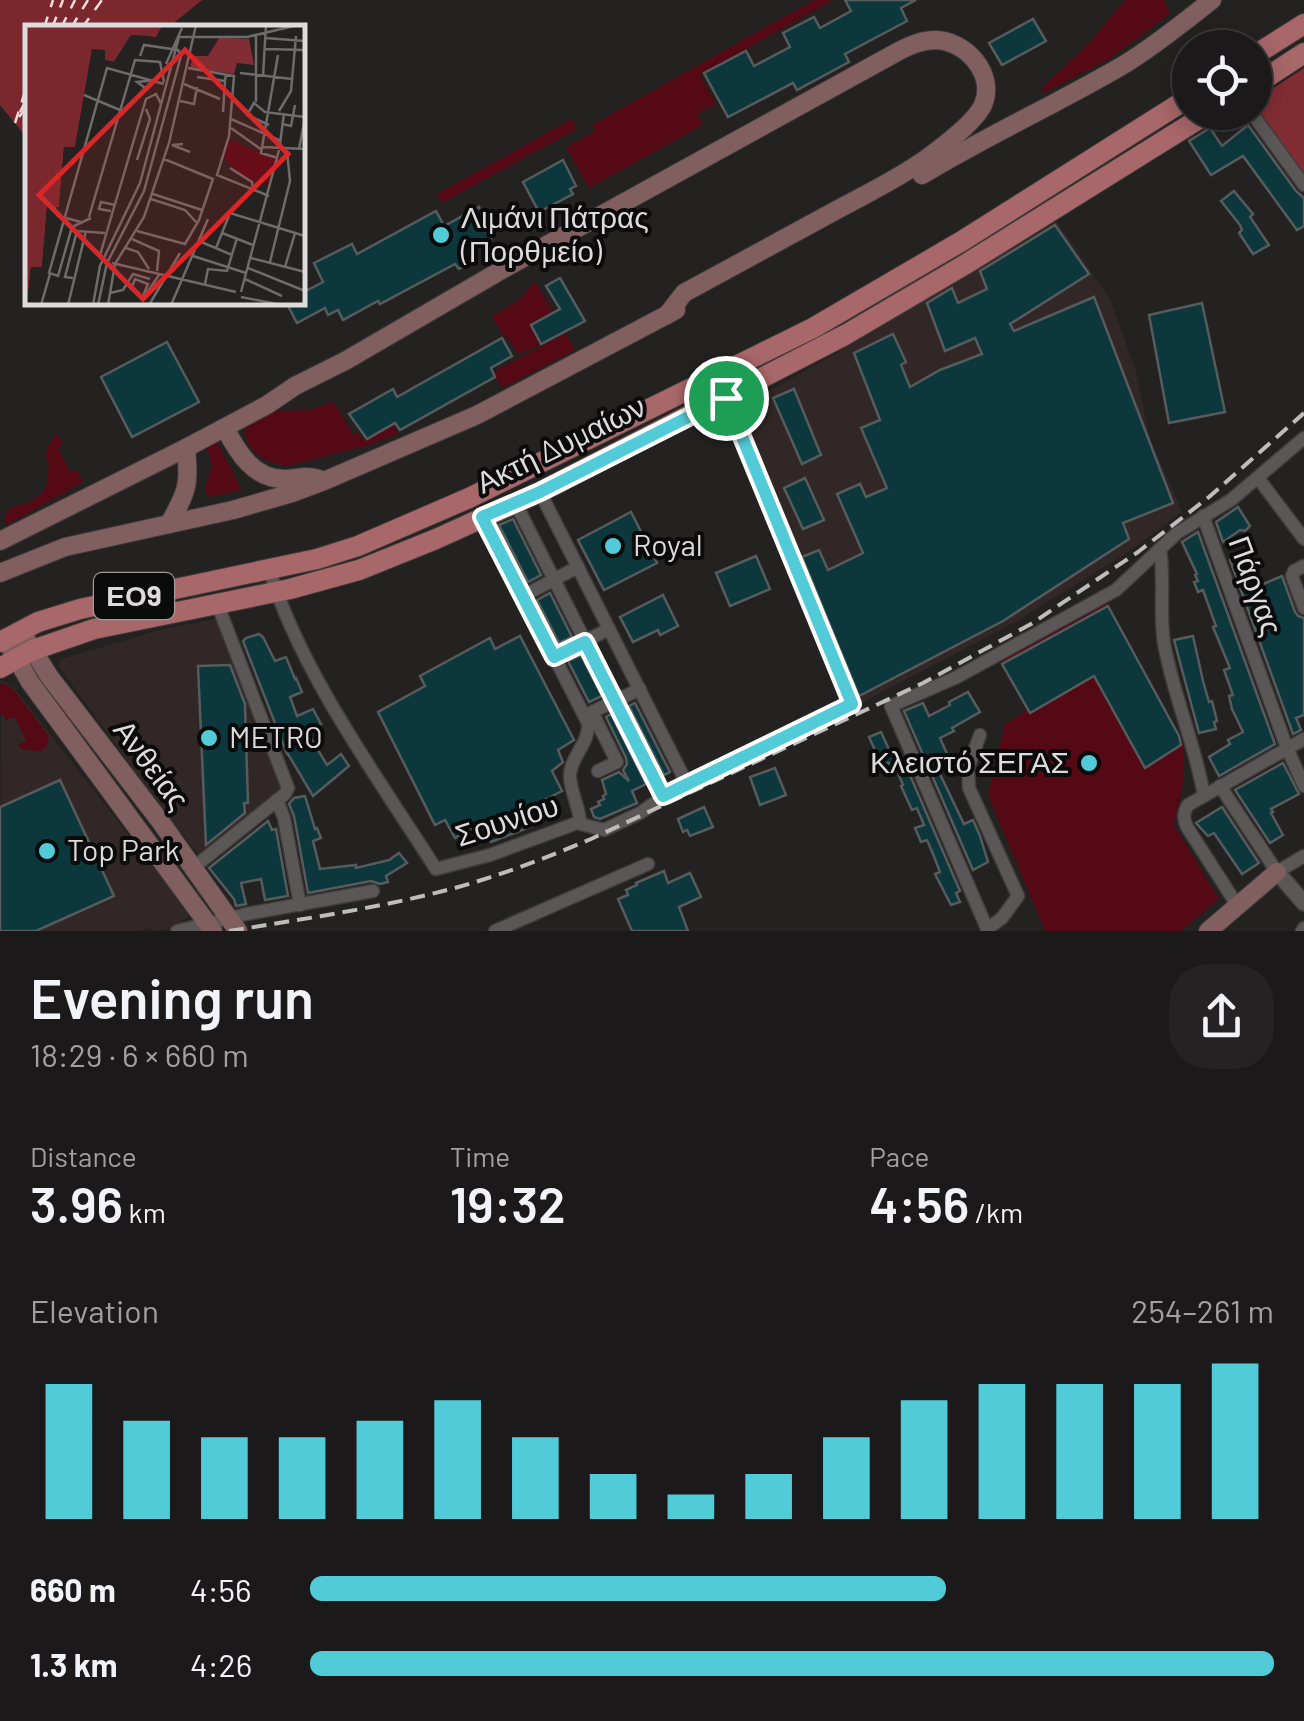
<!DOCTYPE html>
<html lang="en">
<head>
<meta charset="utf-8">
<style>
	body { margin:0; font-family:Barlow,sans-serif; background:#242222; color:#f1f3f6; height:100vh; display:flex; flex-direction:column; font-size:38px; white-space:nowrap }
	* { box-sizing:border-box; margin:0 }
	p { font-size:32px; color:#a0a0a2 }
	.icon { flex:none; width:55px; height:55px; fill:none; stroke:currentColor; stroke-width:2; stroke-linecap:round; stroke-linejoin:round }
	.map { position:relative; height:931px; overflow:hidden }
	.details { display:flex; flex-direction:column; background:#1b1919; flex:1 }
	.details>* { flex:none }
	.controls { position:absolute; left:1172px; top:30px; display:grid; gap:20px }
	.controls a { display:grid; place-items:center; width:100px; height:100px; border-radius:50%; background:#1b1919; box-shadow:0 5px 25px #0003,0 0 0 2px #393838; font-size:50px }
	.pin { position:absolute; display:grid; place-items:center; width:85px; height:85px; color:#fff; margin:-42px; border:5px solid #fff; border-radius:50%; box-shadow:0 2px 10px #0007 }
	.round { display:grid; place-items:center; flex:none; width:105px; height:105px; border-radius:40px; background:#242222 }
	.headline { display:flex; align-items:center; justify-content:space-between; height:170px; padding:0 30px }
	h1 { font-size:55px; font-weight:600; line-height:75px }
	.stats { display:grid; grid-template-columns:repeat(3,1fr); gap:15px; height:170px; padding:10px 30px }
	.stats div { display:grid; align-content:center }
	.stats b { font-size:50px; font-weight:600 }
	.stats small { font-size:28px; font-weight:400 }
	.stats p { font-size:28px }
	.chart { height:280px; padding:20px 30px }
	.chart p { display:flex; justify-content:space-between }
	.chart svg { width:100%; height:180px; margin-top:10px; stroke:#52cbd8; stroke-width:6 }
	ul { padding:0 30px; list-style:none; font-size:32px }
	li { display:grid; grid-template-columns:160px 120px 1fr; align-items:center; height:75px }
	li i { height:25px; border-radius:12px; background:#52cbd8 }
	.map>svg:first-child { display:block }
</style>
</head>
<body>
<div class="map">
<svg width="1304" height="931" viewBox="0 0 1304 931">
	<rect width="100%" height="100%" fill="#242121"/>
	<g fill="#322727">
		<path d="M1056,220L1111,301L1137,375L1149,436L1182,512L1130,551L1014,623L857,705L737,409L835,354Z"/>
		<path d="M217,619L280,779L281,789L199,855L166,814L60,668L59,662L62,659L163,629Z"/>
		<path d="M1,680L14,688L191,915L173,928L158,931H154L151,928L140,931H0Z"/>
	</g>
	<g fill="#540915">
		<path d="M814,0H833L700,75L716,104L697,114L703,125L589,188L566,147L595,131L592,125Z"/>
		<path d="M1125,0H1164L1170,14L1109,59L1046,92L1040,90L1087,45Z"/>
		<path d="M572,119L577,129L442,203L437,194Z"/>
		<path d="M535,281L554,313L531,325L541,344L518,354L507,336L504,337L492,316L519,300Z"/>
		<path d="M566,333L575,350L502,388L493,372Z"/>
		<path d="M333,401L353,434L358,432L362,440L392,424L398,434L369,445L287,466C265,463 242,450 246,426L267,411L311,410Z"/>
		<path d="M57,433L63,444L58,448L70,472L77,470L83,482L7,525L4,520L8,509L30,502L41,494L47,485L49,464L46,455L47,448Z"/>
		<path d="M214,436L242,490L210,497L207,495L205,489L212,465L205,441Z"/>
		<path d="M1106,602L1183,744V783L1174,825L1219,899L1181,931H1045L988,795L1005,724L1028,710L1000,660Z"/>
		<path d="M3,683L13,689L49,736L47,746L41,752L21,749L18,745L26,741L15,717L6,720L0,713V685Z"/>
	</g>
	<path fill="#822d34" d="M1304,68V179L1255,112V100Z"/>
	<path fill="#7b272e" d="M0,0H202L169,27L28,28L27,138L0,105Z"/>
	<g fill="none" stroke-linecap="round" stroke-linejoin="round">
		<g stroke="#f7dcdc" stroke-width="2.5" stroke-dasharray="12 10" stroke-linecap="butt">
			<path d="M44,28L53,0"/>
			<path d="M52,28L63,0"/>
			<path d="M61,28L75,0"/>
			<path d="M71,28L88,0"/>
			<path d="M82,28L102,0"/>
			<path d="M23,103L28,90"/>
			<path d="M20,112L28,97"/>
			<path d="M19,117L28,105"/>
			<path d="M15,123L28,82"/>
		</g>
	</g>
	<g fill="#0c383d" stroke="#565b5b" stroke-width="2.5">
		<path d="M845,0H916L901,8L907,21L845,54L849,62L797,90L793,83L728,117L704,73L746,51L754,66L790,47L783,33L814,17L820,28L851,11Z"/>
		<path d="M1033,19L1046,41L1002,65L989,43Z"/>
		<path d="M1248,125L1296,191L1304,198V226L1297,230L1243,156L1211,175L1189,141L1210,128L1222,146Z"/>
		<path d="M563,160L576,186L570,189L573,194L539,212L523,182Z"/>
		<path d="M1234,191L1253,214L1250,217L1269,245L1253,254L1239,233L1242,230L1240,225L1221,201Z"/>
		<path d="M479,207L490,227L485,229L491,240L462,256L467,265L459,269L455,264L380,304L378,301L343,320L338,310L328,315L325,308L297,323L286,302H302V293L323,282L314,263L352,244L357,254L436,211L444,226Z"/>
		<path d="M1055,225L1089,274L1010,324L1014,331L1094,297L1173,503L1123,523L1129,539L1003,621L859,696L802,557L819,550L828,570L863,553L837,494L860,484L866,497L887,488L861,428L880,420L854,353L893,334L906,362L901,365L910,387L940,370L982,354L975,338L945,351L927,303L952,288L958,303L987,289L980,271Z"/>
		<path d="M560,278L585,321L541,344L531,325L560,309L546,286Z"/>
		<path d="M1202,303L1225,412L1169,423L1149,315Z"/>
		<path d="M502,338L512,356L491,368L495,377L400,430L395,423L367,439L349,414L393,389L397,397Z"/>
		<path d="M167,342L199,402L132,437L101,377Z"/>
		<path d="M794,389L821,455L802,464L773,398Z"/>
		<path d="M805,478L824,520L803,529L784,488Z"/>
		<path d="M1238,507L1250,526L1245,531L1240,530L1223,542L1216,522Z"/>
		<path d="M631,512L657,563L604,590L578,540Z"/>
		<path d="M513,519L541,575L528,582L499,525Z"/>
		<path d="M1198,532L1275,744L1219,776L1209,757L1230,744L1228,740L1243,732L1232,709L1229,696L1233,695L1224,670L1230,668L1213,627L1216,626L1203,590L1198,592L1194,582L1198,581L1195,575L1197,574L1182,542Z"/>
		<path d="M756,556L770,589L730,606L716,573Z"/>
		<path d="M1244,556L1252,577L1257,576L1261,585L1282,576L1295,612L1298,616L1304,618V715L1296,718L1301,730L1293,734L1230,560Z"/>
		<path d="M550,593L572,637L559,643L537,600Z"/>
		<path d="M663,595L678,626L660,635L658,630L633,642L620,617Z"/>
		<path d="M1108,606L1179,736L1181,745L1145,768L1094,676L1030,713L1002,664Z"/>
		<path d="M259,634L263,637L275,661L286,657L295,679L296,678L302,692L290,697L297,716L313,709L321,724L306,730L327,765L341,754L349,766L313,796L288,754H287L243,641L246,638Z"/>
		<path d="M520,636L574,740L558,750L563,762L552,771L562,791L521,812L530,827L491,842L480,824L455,838L445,820L435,825L378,712L425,686L420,676L490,638L495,649Z"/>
		<path d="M1193,636L1203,681L1209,702L1212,701L1217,721L1214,722L1216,729L1199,733L1174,640Z"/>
		<path d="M581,655L602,696L589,702L568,661Z"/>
		<path d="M230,665L245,704L248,803H244L245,813L206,845L198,666Z"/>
		<path d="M968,692L980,712L952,728L954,731L940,738L952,765L938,770L964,824L973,820L980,836L988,862L973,870L904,711L923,703L929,716L950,705L949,702Z"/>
		<path d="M635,703L670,772L664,775L629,706Z"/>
		<path d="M611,714L646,784L632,791L637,803L600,819L594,817L591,809L600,805L598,802L604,799L603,796L606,794L602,780L619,772L629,781L623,770L627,764L626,758L606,717Z"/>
		<path d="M881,732L892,756L900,752L960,891L956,893L960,902L951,905L935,874L940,872L933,854L927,840L921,842L915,828L924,825L917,808L912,810L901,786L903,785L896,768L891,770L889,763H885L881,755L878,757L869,737Z"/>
		<path d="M1283,763L1299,794L1271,809L1273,812L1271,813L1283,835L1270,843L1235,790Z"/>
		<path d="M775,768L786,795L760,805L750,777Z"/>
		<path d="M60,780L114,896L36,931H0V807Z"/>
		<path d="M305,796L315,829L317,828L321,838L313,841L320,869L356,865V868L389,860L399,853L407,863L386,876L388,882L380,884L371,881L308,893L294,816L289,804L294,798Z"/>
		<path d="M704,807L713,827L690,836L687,830L683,832L678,819Z"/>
		<path d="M1222,807L1259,863L1242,874L1214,833L1208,836L1196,823Z"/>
		<path d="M268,821L272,830L276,829L288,896L265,900L261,879L241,883L246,904L236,906L234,899L209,868Z"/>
		<path d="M664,871L668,883L690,873L701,897L679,907L688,931H632L618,899L628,895L626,890L637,885L636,883Z"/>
	</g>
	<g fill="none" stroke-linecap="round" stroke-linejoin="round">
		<defs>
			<g id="minor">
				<path d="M1251,112L1304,185"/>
				<path d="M1258,478L1304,539"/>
				<path d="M540,492L687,784"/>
				<path d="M515,502L663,796"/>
				<path d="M1203,516L1287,748L1304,786"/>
				<path d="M483,517L588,723C590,743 570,757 570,776C570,792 580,807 580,823"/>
				<path d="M1160,549C1165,580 1159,612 1164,643C1173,695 1195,743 1204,796"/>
				<path d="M1304,566L1294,571L1292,576L1304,608"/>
				<path d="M269,569C301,673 378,778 436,869L490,855L577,823L604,830L640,813L672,791L851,704L726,398"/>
				<path d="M523,596L578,567"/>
				<path d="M554,657L609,629"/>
				<path d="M592,712L617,762L598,771"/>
				<path d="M590,716L592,712L640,689"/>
				<path d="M980,735L968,768L969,788L1018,896L1002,918L987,929"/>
				<path d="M1220,786L1277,872L1304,856"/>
				<path d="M277,800L284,818L300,905"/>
				<path d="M193,868L285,794L288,788L217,603"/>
				<path d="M1237,905L1187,827C1183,819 1183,813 1188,805L1304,739"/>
				<path d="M177,931L246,914L373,891"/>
				<path d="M495,931L648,864"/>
				<path d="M988,931L891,706L957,677L1116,590L1177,533L1231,500L1304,438"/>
				<path d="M1302,931L1304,928"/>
			</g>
			<path id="tertiary" d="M1277,872L1304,903"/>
			<g id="secondary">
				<path d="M922,175C988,135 1059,103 1125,64C1156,45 1184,22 1212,0"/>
				<path d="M225,428C238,453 254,480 286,479C298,478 308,475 319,479"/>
				<path d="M169,524C187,492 190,485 186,448"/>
				<path d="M0,541L186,448L267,405L295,386L345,361L505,268L899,51C911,45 922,40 936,40C966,41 996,74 983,105C975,122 942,147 927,158C898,179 864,195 833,212C783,239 733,266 684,293L667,315"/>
				<path d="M0,573L65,547L233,510L292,493L324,481L477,415L676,310"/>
				<path d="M21,631L49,676L160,821L238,931"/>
				<path d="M10,647L30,682L213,931"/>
				<path d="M1208,931L1277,872"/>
			</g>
			<g id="primary">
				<path d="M1255,55L1304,24"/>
				<path d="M1255,85L1304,53"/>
				<path d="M0,642L38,622L80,609L317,559L358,546L469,498L813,328L962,241L1190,97"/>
				<path d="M0,668L33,650L94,629L290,589L359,570L436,539L540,492L845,335L966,264L1210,112"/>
			</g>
		</defs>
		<use href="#minor" stroke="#403c3c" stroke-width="15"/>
		<use href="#tertiary" stroke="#403c3c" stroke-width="18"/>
		<use href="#secondary" stroke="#403c3c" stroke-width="20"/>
		<use href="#primary" stroke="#403c3c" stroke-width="22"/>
		<use href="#minor" stroke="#5b5757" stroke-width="12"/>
		<use href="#tertiary" stroke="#5b5757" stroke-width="15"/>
		<use href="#secondary" stroke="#815f60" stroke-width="18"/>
		<use href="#primary" stroke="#a86769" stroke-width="20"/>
		<path stroke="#bebcbc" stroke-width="4" stroke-dasharray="15 8" stroke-linecap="butt" d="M229,931C303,919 379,908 451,889C499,876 546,858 591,839L923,683L1031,624L1138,552L1209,497L1304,413"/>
	</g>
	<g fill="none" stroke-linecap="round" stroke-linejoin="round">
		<defs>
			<path id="route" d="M726,398L852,704L663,796L585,642L554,657L482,517L540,492Z"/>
		</defs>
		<use href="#route" stroke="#fff" stroke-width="20"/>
		<use href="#route" stroke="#52cbd8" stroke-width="12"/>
	</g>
	<g fill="#52cbd8" stroke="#0c0b0b" stroke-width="4">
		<circle cx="441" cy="235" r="10"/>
		<circle cx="613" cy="546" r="10"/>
		<circle cx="209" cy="738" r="10"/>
		<circle cx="1089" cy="763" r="10"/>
		<circle cx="47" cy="851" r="10"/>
	</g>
	<g text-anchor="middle" stroke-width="8" stroke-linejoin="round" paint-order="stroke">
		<rect fill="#0c0b0b" stroke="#9e9d9d" stroke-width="2.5" x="94" y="573" width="80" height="46" rx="8"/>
		<g font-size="28" font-weight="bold" fill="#dddbdb">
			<text x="134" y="606">ΕΟ9</text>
		</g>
		<g font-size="30" fill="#dddbdb" stroke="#0c0b0b" text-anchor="start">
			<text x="461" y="228">Λιμάνι Πάτρας<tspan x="461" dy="34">(Πορθμείο)</tspan></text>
			<text x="633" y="556">Royal</text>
			<text x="229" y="748">METRO</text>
			<text x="1069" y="773" text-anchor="end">Κλειστό ΣΕΓΑΣ</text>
			<text x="67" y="861">Top Park</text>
		</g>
		<g font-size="30" fill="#dddbdb" stroke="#0c0b0b">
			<text transform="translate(561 445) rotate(-26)" y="10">Ακτή Δυμαίων</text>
			<text transform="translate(1255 586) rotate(70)" y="10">Πάργας</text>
			<text transform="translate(151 765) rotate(53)" y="10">Ανθείας</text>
			<text transform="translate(507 821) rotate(-18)" y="10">Σουνίου</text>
		</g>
	</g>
	<g transform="translate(25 25)">
		<rect width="280" height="280" fill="#242121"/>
		<path d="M205,114L250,135L246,162L213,149L199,132Z" fill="#540915"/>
		<path d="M194,13L224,14L229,40L212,38L209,49L165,43L168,31H183Z" fill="#822d34"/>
		<path d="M0,0L137,1L131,12L106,10L89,37L80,35V25H67L50,123L39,122L34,183L22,182L17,243L6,242L2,280Z" fill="#7b272e"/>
		<path d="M106,10L124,11L109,15L91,42L77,40L71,30L55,124L43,127L38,184L27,187L22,244L10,247L2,280L6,242H17L22,182H34L39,122H50L67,24L80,25V35L89,37Z" fill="#242121"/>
		<path fill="none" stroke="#7b272e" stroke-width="5" d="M15,0L12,142L28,180M19,0L15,142L21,163M23,0L18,142L26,171M24,161L26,0M28,176L23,141L30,0"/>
		<path fill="none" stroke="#6e6b6b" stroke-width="2.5" d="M240,13L280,16M240,24L280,25M253,30L236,128L253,133M141,39L157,3M163,43L209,51L204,111L192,150L244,171M215,48L267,54M238,51L241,0M172,52L200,56L201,49M159,59L195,74M123,65L112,57L132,55M59,70L95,85M155,76L169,79L172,62M231,77V10M254,86L266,66L271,11M198,87L200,56M206,94L256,116M257,99L266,101L270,80M244,100L222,90L229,78L240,87L280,92M206,103L237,125M158,119L147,120L165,127M255,119L259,88M238,122L280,124M274,124L280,93M112,135L125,94L121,84M205,143L227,157L228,164M128,169L177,185M126,174L160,185L171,197M29,182L33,191L56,197M86,186L74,184L76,177L90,180M64,192L110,35L135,37L139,57M66,193L47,202L33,251L24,248L82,43L139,59M112,206L160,219L174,195L188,154L139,134M197,208L228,220M107,214L134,226L132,246M174,216L207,230M101,223L113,227L124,244M191,223L205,188L280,211M75,230L121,74L131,69L136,79M168,231L221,248M226,233L280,247M245,237L265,156L262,126M87,238L211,267M260,242L270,208M223,243L280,266M48,253L40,252L52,206L80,208M220,254L257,271M180,259L183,244L202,246L212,213M216,267L254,125M85,268L98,265L108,249L125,254M115,269L106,264L110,254L123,259L118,271M216,272L257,280M117,275L134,250M16,280L25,249M43,280L61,206M68,280L75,241L115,158L154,12H222L273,0M73,280L82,238L119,166L156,31L153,25L119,20L115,31M83,280L90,239L119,192L144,118L171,0M124,280L155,228M146,280L183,194"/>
		<path fill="#d62828" fill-opacity="0.15" stroke="#d62828" stroke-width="5" d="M160,25L263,129L118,274L14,170Z"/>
		<rect width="280" height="280" fill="none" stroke="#dddbdb" stroke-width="5"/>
	</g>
</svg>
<div class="controls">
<a><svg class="icon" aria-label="locate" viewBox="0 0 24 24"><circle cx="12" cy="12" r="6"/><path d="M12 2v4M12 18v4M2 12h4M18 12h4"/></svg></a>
</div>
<div class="pin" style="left:726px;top:398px;background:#1e9e55"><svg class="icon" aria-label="arrive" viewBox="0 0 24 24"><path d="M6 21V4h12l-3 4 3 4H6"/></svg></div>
</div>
<section class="details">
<div class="headline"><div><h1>Evening run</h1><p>18:29 · 6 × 660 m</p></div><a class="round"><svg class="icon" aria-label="share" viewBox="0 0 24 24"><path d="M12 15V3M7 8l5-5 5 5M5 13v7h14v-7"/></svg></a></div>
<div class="stats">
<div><p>Distance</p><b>3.96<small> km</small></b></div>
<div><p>Time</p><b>19:32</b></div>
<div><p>Pace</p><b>4:56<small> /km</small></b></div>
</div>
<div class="chart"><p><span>Elevation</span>254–261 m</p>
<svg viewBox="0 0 160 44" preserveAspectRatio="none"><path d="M5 44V11M15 44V20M25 44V24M35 44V24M45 44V20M55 44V15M65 44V24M75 44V33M85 44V38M95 44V33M105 44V24M115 44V15M125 44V11M135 44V11M145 44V11M155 44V6"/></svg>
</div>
<ul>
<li><b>660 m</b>4:56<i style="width:66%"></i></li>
<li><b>1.3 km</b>4:26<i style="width:100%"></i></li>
</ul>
</section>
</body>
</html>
